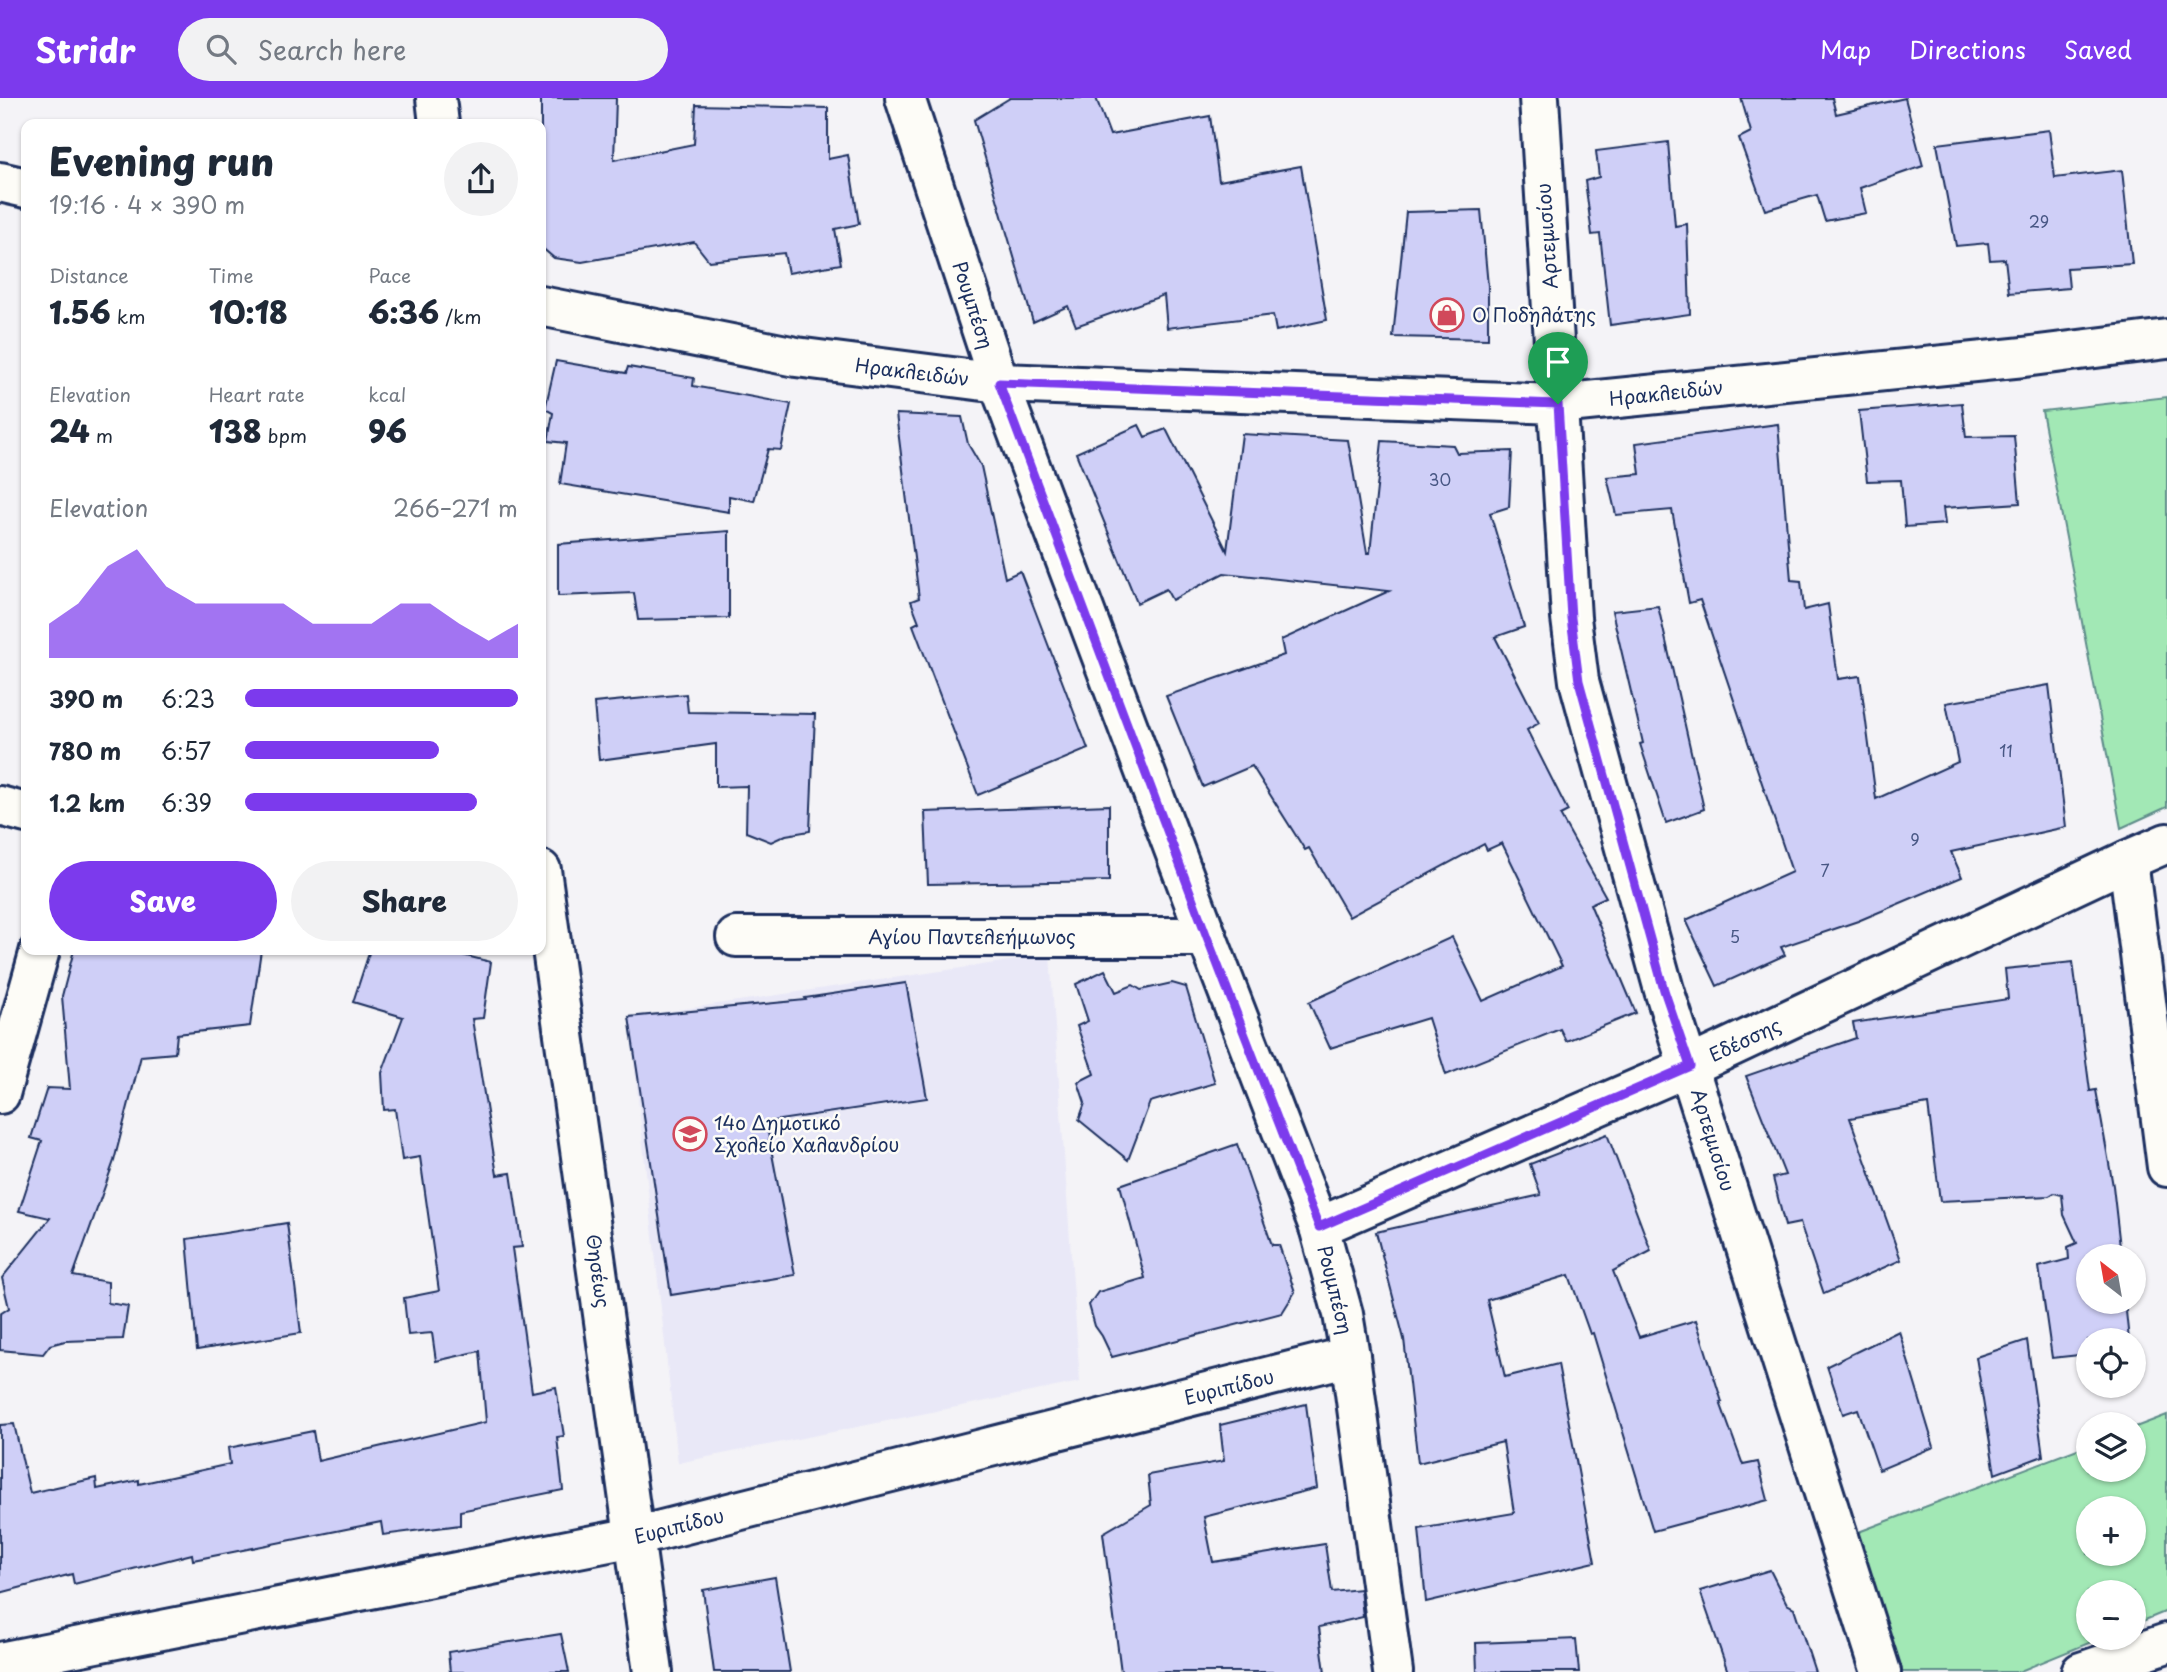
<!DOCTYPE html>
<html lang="en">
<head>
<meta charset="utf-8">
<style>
	body { margin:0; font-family:"Playpen Sans",sans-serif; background:#f2f2f3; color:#1f2937; height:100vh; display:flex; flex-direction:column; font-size:26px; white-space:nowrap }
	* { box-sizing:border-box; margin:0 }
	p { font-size:23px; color:#747a83 }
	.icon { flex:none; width:38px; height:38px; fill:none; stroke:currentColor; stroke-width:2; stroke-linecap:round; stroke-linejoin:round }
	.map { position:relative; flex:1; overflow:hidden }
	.drawer { position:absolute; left:21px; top:21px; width:525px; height:836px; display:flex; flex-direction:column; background:#fff; border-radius:14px; box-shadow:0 2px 5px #0004 }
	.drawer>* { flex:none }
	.needle { width:46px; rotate:329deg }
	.controls { position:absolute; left:2076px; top:1146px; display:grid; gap:14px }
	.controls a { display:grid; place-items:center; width:70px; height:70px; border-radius:50%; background:#fff; box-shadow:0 2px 5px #0004; font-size:35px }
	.pin { position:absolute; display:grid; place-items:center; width:60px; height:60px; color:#fff; margin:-72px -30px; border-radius:50% 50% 50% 0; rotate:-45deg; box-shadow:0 0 7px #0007 }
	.pin .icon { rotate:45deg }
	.round { display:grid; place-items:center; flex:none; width:74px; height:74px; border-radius:37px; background:#f2f2f3 }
	.head { display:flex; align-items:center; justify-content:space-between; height:119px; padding:0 28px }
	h1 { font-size:38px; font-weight:800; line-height:52px }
	.figures { display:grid; grid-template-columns:repeat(3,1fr); gap:10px; height:119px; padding:7px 28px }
	.figures div { display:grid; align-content:center }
	.figures b { font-size:30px; font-weight:800 }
	.figures small { font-size:19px; font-weight:400 }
	.figures p { font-size:19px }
	.chart { height:196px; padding:14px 28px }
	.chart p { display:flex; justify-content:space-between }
	.chart svg { width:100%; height:126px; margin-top:7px; fill:#7c3aed; opacity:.7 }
	.button { display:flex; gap:14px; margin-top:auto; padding:14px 28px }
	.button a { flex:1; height:80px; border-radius:42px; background:#7c3aed; color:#fff; font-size:28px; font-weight:800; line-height:80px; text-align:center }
	.button a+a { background:#f2f2f3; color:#1f2937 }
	ul { padding:0 28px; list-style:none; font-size:23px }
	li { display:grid; grid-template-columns:112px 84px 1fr; align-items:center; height:52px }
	li i { height:18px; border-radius:9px; background:#7c3aed }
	header { display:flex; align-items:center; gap:42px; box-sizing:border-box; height:98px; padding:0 35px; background:#7c3aed; color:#fff }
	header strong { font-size:33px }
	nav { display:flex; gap:38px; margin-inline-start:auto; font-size:24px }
	.search { width:490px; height:63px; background:#f2f2f3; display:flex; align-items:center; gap:18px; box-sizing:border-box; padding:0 24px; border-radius:38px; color:#747a83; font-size:26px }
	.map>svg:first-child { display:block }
</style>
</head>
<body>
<header>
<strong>Stridr</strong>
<div class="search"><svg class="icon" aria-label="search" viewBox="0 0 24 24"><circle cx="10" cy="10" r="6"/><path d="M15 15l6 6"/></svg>Search here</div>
<nav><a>Map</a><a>Directions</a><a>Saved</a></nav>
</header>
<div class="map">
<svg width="2167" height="1574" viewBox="0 0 2167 1574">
	<rect width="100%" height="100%" fill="#f4f3f7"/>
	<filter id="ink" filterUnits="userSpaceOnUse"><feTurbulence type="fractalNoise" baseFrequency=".0143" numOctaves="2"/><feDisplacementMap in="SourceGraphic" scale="14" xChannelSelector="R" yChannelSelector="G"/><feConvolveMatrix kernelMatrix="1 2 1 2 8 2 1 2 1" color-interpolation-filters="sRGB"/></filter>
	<g filter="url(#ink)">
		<path fill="#e9e8f7" d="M1050,857L1080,1284L678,1365L629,919Z"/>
		<g fill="#a2e8b5" stroke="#5e8c8a" stroke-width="2" fill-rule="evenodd">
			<path d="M2167,299V709L2121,730L2042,313Z"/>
			<path d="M2167,1317V1513L2133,1527V1494H2088V1540H2101L2018,1574H1901L1862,1461L1856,1435L2088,1347V1372H2133V1330ZM2088,1410H2133V1456H2088Z"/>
		</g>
		<g fill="#cfcff7" stroke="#1b2f5e" stroke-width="2">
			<path d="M541,0H616L614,62L694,46L696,7L828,10V61L848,57L859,126L835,131L841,166L788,175L784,155L709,163L694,144L582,164L554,160L541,149Z"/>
			<path d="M1010,0H1096L1110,37L1210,18L1219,83L1301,68L1327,222L1276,233L1273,217L1167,230L1164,197L1076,228L1068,208L1033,224L974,22Z"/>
			<path d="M1741,0H1832L1836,16L1905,0L1923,68L1860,90L1866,115L1825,123L1817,97L1765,112L1739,40L1751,34Z"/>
			<path d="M2049,32L2055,80L2122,72L2132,166L2067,170L2069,190L2009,195L2005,161L1990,162L1988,145L1956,148L1937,46Z"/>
			<path d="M1668,44L1675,128L1687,126L1690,216L1610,227L1600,136L1592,137L1585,83L1599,79L1596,53Z"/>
			<path d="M1481,112L1488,188V241L1393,239L1406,114Z"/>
			<path d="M556,263L626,275L628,269L694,280L693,288L791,306L781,352L768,351L754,403L729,398V414L560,386L566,345L548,343L553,315L545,311Z"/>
			<path d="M1962,305L1966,339L2014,338L2020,405L1943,410L1945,426L1905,429L1901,382L1867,383L1859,313Z"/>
			<path d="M896,316L962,319L968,346L981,368L1005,480L1020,473L1088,651L978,697L913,527L919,524L911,503L919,500Z"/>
			<path d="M1778,326L1791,482L1801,483L1804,512L1828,506L1838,581L1860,578L1876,701L1958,664L1946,605L2049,587L2066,729L1951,754L1962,779L1858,823L1781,849L1785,857L1717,888L1686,822L1792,774L1700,502L1689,505L1672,412L1616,417L1607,379L1640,376L1636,345Z"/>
			<path d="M1139,327L1145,339L1166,331L1227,453L1242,336L1348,342L1367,455H1370L1382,343L1453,347L1457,355L1512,353L1509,409L1490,415L1524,529L1495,539L1539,625L1527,632L1568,713L1560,717L1606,799L1590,806L1636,915L1566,943L1560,931L1446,977L1428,920L1330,950L1309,904L1452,839L1483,903L1562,868L1502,745L1487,752L1484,746L1349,819L1309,750L1305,752L1252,668L1203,689L1166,598L1284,557L1281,542L1389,493L1224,475L1172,502L1166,491L1137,505L1076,355Z"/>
			<path d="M729,433V520L638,522L634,495L558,498V446Z"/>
			<path d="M1658,508L1704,711L1666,725L1640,646L1643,645L1612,513Z"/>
			<path d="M686,596L688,614L815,616L810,733L786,737L771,744L746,734L747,688L716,689V646L599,662L594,605Z"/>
			<path d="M1109,707V783L928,786L925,714Z"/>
			<path d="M74,852H261L250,928L177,936L175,955L141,958L114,1063L73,1178L108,1184V1205L128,1208L123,1241L65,1243L50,1247L43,1256L0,1252V1216L9,1210L2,1180L50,1120L19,1113L42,1043L31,1040L47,990L70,991L62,898Z"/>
			<path d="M370,852H442L491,864L483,920L472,921L497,1077L511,1075L522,1149L512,1150L532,1294L556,1289L564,1338L557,1339L563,1392L460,1413V1427L383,1437L381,1424L193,1462L192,1456L74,1486L72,1476L0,1495V1327L14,1326L30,1395L96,1380L97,1391L139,1382V1386L230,1366L228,1350L313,1333L318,1363L486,1324L480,1253L436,1263L432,1235L408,1237L404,1200L439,1193L420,1059L402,1062L395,1011L384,1012L382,975L403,919L353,904Z"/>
			<path d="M2073,864L2090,993L2096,992L2113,1088L2121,1158H2088V1204H2125L2129,1242H2088V1256L2052,1260L2039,1169L2069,1161L2068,1149L2077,1145L2064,1117L2062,1097L2054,1095L2049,1098L1940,1103L1928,1006L1850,1020L1901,1162L1824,1196L1800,1125L1785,1128L1773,1080L1785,1077L1746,978L1856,940L1853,925L2008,901L2005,871Z"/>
			<path d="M1105,872L1116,894L1133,887L1141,892L1172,885L1186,889L1215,985L1150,1004L1128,1062L1079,1022L1085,1005L1078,984L1094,976L1077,928L1088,923L1076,886Z"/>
			<path d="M906,885L927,1000L766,1024L795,1177L671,1197L629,919L806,902L805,900Z"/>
			<path d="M1607,1036L1651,1153L1613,1173L1639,1239L1696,1222L1722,1304H1720L1743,1367L1758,1364L1768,1402L1653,1433L1593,1235L1590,1236L1569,1177L1487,1202L1505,1279L1558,1266L1595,1464L1426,1504L1419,1431L1514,1415L1503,1344L1418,1365L1404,1241L1376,1134L1541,1097L1530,1066Z"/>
			<path d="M1237,1046L1272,1147H1279L1295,1194L1282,1215L1112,1259L1102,1238L1095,1228L1089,1207L1098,1194L1145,1180L1120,1087Z"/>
			<path d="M287,1125L301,1235L197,1252L187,1141Z"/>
			<path d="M1899,1233L1934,1349L1879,1372L1858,1311L1843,1316L1827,1268Z"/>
			<path d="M2027,1242L2043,1358L1995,1376L1976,1259Z"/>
			<path d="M1306,1306L1317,1390L1204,1419L1213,1464L1325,1446L1332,1494L1360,1491L1363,1519L1319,1529L1325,1574H1121L1103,1435L1151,1407L1148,1377L1224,1363L1220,1327Z"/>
			<path d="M1770,1472L1787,1506L1794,1510L1815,1574H1728L1700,1493Z"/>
			<path d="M775,1479L790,1574H714L703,1492Z"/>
			<path d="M561,1536L569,1574H450L448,1554Z"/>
			<path d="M1576,1541L1579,1574H1477L1476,1545Z"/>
		</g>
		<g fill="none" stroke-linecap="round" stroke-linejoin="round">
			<defs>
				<g id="street">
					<path d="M905,0L999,285L1207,839L1319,1129L1343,1216L1350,1258L1393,1574"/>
					<path d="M1539,0L1571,520L1579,583L1664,892L1881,1574"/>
					<path d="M0,84L26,90"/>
					<path d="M541,208L796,259L999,285L1558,306L2024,259L2167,241"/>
					<path d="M0,708L26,715"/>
					<path d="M2128,762L2167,1069"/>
					<path d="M736,839H1207"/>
					<path d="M0,996L40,852"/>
					<path d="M1319,1129L1690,968L2128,762L2167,745"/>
					<path d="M0,1564L634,1439L1350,1258"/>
					<path d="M2081,1574L2167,1545"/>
				</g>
				<g id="secondary">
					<path d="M436,0L439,26"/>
					<path d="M541,772L653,1574"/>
				</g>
			</defs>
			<use href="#street" stroke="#1b2f5e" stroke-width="44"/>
			<use href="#secondary" stroke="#1b2f5e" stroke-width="44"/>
			<use href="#street" stroke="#fdfcf7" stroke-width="38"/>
			<use href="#secondary" stroke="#fdfcf7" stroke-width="38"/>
		</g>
	</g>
	<g fill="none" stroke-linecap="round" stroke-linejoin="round" filter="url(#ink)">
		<defs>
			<path id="route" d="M999,285L1558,306L1571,520L1579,583L1664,892L1690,968L1319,1129L1207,839Z"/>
		</defs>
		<use href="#route" stroke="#fff" stroke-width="14"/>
		<use href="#route" stroke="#7c3aed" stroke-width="9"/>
	</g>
	<defs>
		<symbol id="shop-ring" viewBox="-11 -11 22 22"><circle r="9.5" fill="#fdfcf7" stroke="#d1495b" stroke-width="1.5"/><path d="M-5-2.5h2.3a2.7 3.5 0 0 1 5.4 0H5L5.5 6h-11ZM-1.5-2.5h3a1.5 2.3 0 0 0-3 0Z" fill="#d1495b"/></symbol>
		<symbol id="school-ring" viewBox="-11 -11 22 22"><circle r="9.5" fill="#fdfcf7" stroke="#d1495b" stroke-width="1.5"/><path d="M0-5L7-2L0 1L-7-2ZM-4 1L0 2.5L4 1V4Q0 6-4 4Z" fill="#d1495b"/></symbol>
	</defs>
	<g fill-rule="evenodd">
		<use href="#shop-ring" x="1428" y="198" width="38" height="38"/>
		<use href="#school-ring" x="671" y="1017" width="38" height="38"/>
	</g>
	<g text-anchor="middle" stroke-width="5" stroke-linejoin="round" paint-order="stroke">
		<g font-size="16" fill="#485784">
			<text x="2039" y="130">29</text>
			<text x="1440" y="388">30</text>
			<text x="2006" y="659">11</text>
			<text x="1915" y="748">9</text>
			<text x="1825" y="779">7</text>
			<text x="1735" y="845">5</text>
		</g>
		<g font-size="19" fill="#1b2f5e" stroke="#fdfcf7">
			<text transform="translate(1547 138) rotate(-94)" y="7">Αρτεμισίου</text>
			<text transform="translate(973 207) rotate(72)" y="7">Ρουμπέση</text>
			<text transform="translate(912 274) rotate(7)" y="7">Ηρακλειδών</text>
			<text transform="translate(1666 295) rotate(-6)" y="7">Ηρακλειδών</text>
			<text x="972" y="846">Αγίου Παντελεήμωνος</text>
			<text transform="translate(1745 942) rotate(-25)" y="7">Εδέσσης</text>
			<text transform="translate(1713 1042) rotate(73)" y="7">Αρτεμισίου</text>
			<text transform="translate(598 1173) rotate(82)" y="7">Θησέως</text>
			<text transform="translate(1335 1192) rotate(76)" y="7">Ρουμπέση</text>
			<text transform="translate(1229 1289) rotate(-14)" y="7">Ευριπίδου</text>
			<text transform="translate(679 1428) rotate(-14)" y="7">Ευριπίδου</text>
		</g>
		<g font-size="19" fill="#1b2f5e" stroke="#fdfcf7" text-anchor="start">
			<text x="1472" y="224">Ο Ποδηλάτης</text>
			<text x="714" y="1032">14ο Δημοτικό<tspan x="714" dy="22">Σχολείο Χαλανδρίου</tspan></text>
		</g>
	</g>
</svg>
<div class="controls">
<a><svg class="needle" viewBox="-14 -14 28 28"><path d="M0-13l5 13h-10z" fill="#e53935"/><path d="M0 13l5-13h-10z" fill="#747a83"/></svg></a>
<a><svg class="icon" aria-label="locate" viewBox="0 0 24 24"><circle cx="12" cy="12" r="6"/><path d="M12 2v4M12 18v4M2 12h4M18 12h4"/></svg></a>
<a><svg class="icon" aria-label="layers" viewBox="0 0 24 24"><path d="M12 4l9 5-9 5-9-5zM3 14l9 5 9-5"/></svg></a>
<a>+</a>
<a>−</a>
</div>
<div class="pin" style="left:1558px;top:306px;background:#1e9e55"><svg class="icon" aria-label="arrive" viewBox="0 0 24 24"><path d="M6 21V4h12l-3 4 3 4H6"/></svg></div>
<section class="drawer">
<div class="head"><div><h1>Evening run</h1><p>19:16 · 4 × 390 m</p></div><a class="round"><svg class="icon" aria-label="share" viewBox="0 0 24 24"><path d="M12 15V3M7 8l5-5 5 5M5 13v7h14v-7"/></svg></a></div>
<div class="figures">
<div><p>Distance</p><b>1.56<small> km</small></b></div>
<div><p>Time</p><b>10:18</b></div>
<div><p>Pace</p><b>6:36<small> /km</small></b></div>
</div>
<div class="figures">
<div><p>Elevation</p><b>24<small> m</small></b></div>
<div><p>Heart rate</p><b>138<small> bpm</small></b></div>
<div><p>kcal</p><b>96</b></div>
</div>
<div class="chart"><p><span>Elevation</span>266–271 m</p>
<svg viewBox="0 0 160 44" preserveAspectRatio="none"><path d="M0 44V32L10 25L20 12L30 6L40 19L50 25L60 25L70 25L80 25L90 32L100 32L110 32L120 25L130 25L140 32L150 38L160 32V44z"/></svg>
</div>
<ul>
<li><b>390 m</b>6:23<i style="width:100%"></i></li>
<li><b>780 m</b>6:57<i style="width:71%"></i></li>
<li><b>1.2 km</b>6:39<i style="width:85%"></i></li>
</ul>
<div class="button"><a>Save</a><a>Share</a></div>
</section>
</div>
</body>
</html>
